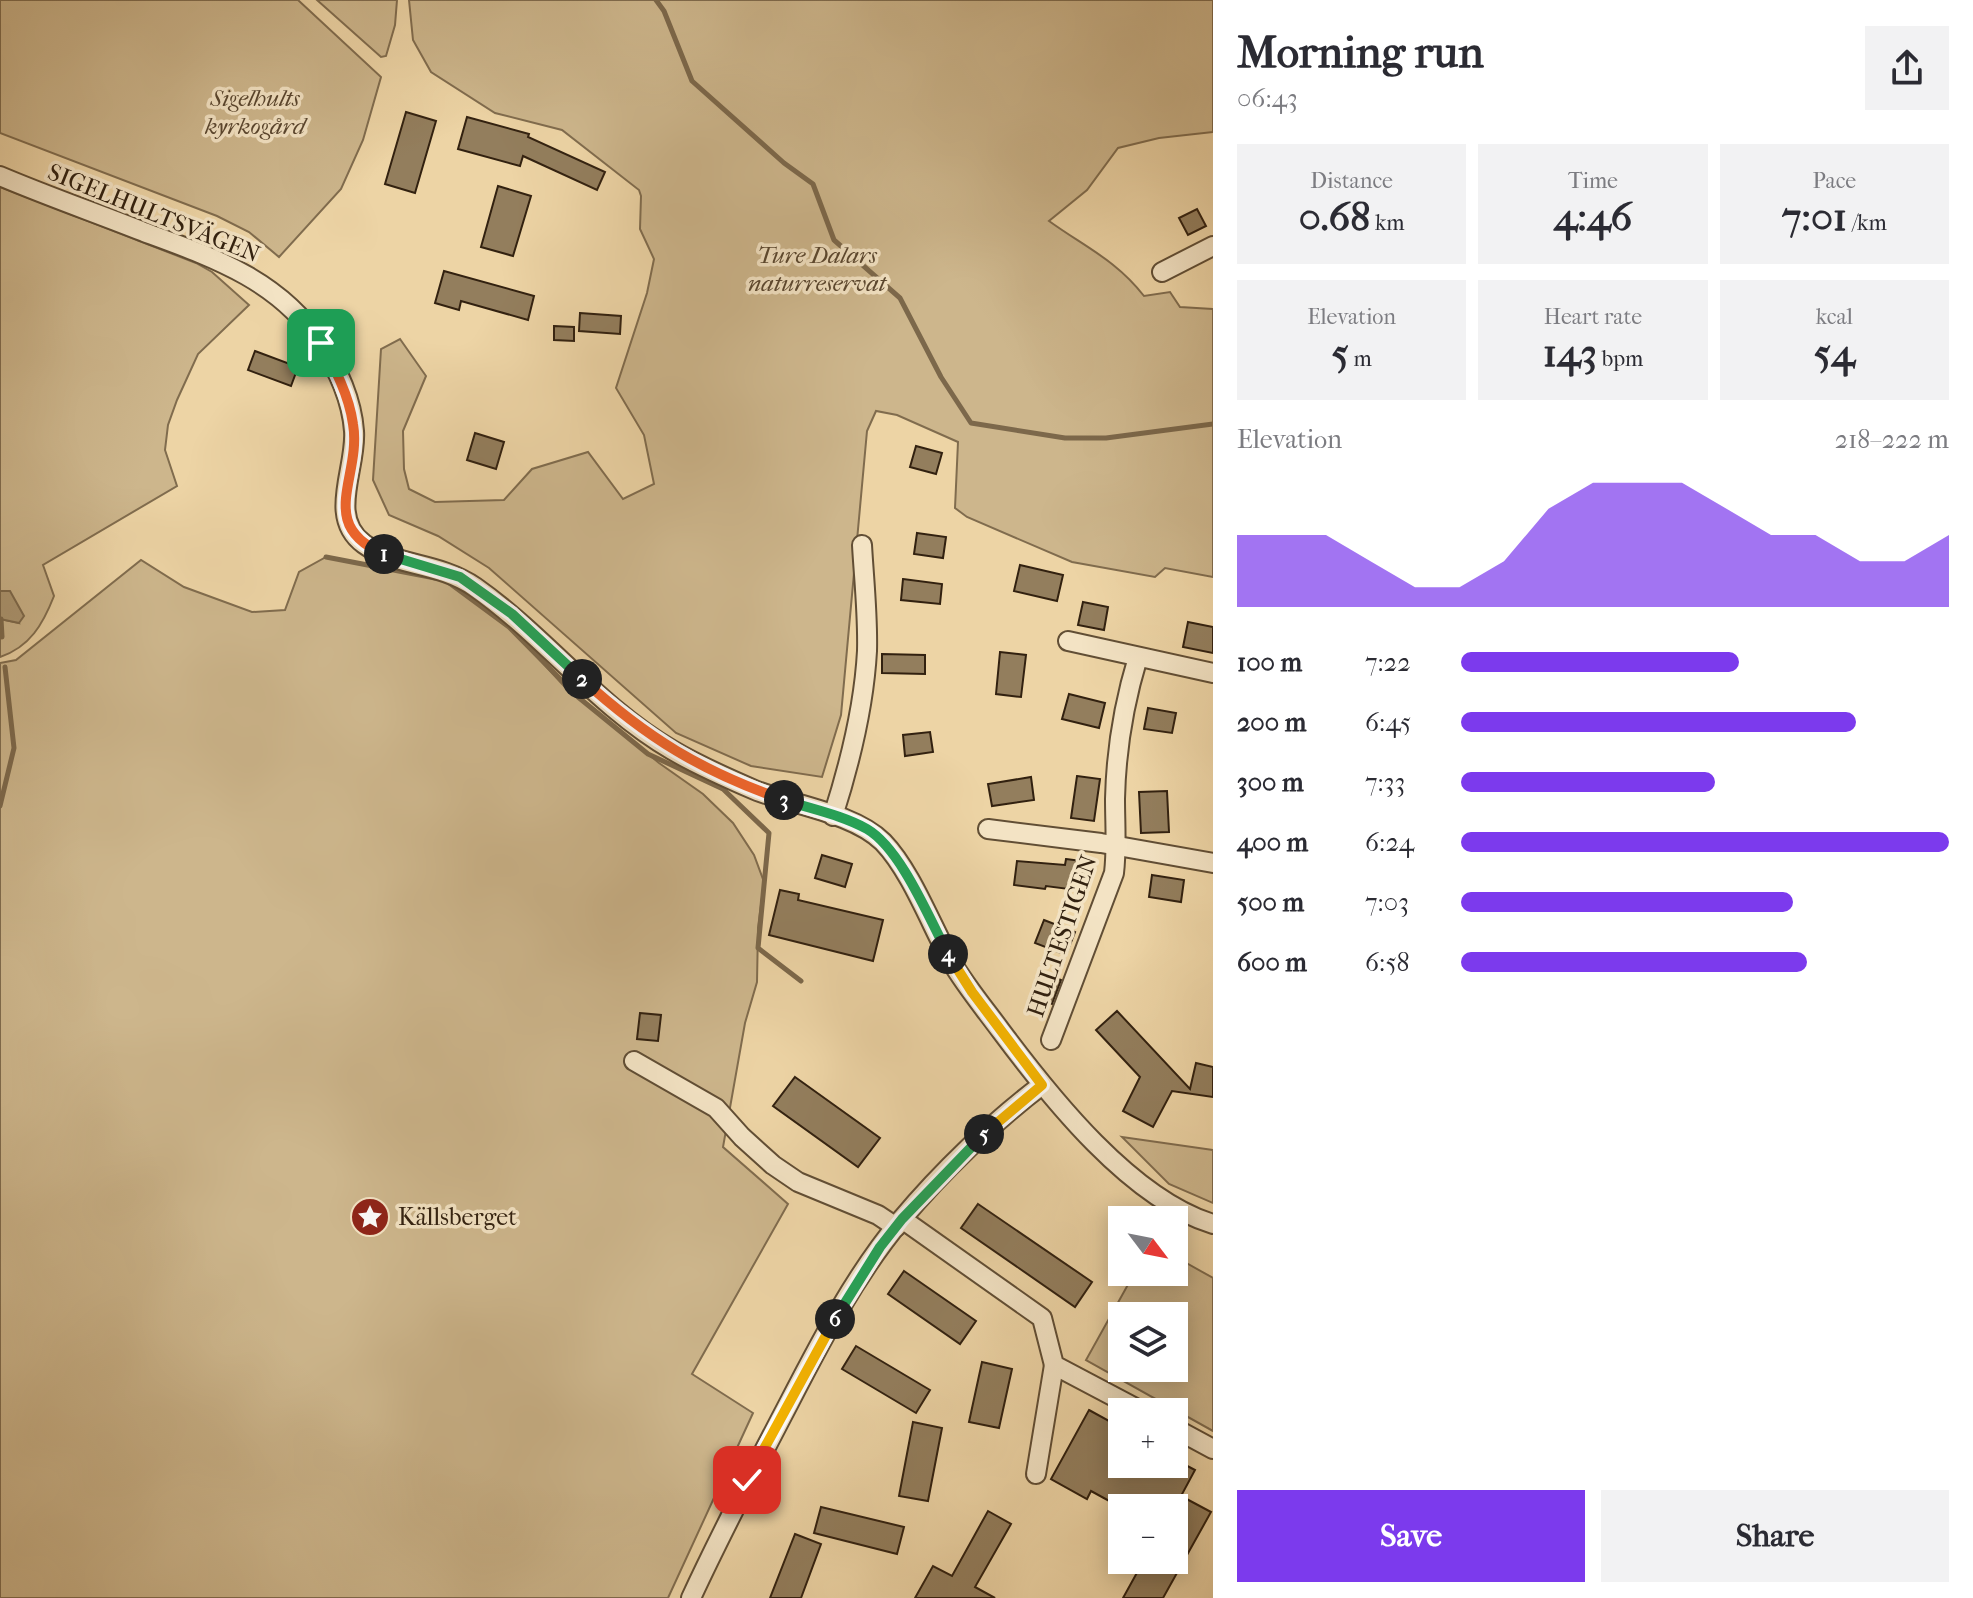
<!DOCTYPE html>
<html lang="en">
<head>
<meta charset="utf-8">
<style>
	body { margin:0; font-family:"IM FELL French Canon",serif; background:#f2f2f3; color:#2b2b33; height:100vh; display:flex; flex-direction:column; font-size:30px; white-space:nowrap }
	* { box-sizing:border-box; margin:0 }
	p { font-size:26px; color:#7c7c81 }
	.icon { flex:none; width:44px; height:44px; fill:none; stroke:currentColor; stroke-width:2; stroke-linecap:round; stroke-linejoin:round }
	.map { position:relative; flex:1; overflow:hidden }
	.sheet { display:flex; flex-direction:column; background:#fff; width:760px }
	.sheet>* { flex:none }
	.needle { width:52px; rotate:122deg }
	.tools { position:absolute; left:1108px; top:1206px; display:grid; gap:16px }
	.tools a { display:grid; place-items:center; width:80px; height:80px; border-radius:0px; background:#fff; box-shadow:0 4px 20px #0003; font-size:40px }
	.pin { position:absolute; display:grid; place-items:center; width:68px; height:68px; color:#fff; margin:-34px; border-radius:16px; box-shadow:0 4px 12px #0006 }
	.km { position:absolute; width:40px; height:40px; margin:-20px; border-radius:50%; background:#222; color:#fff; font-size:22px; line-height:40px; text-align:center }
	.round { display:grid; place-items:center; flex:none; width:84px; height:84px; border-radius:0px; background:#f2f2f3 }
	.head { display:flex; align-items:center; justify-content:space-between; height:136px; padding:0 24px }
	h1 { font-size:44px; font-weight:700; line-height:60px }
	.figures { display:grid; grid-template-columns:repeat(3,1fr); gap:12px; height:136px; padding:8px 24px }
	.figures div { display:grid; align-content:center; border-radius:0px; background:#f2f2f3; text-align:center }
	.figures b { font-size:40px; font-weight:700 }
	.figures small { font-size:22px; font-weight:400 }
	.figures p { font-size:22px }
	.chart { height:224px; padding:16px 24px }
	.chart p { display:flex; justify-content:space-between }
	.chart svg { width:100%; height:144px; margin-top:8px; fill:#7c3aed; opacity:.7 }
	.cta { display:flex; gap:16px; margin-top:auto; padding:16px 24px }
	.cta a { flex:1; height:92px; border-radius:0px; background:#7c3aed; color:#fff; font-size:32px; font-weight:700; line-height:92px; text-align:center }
	.cta a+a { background:#f2f2f3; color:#2b2b33 }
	ul { padding:0 24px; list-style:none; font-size:26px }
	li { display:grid; grid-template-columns:128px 96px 1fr; align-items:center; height:60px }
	li i { height:20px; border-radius:10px; background:#7c3aed }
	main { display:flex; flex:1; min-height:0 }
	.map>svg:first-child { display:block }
</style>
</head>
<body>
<main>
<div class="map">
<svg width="1213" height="1598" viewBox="0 0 1213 1598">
	<rect width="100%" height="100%" fill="#edd4a5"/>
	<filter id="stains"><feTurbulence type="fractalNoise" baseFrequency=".0025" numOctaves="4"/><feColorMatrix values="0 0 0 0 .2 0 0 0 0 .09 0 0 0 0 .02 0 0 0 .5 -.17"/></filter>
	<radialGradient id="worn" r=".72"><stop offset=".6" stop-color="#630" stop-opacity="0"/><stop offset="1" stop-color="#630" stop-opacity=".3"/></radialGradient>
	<g fill="#cdb68c" stroke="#806c4e" stroke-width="2" fill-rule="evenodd">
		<path d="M0,0H298L381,77L363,140L341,189L279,257L249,232L217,216L0,133Z"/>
		<path d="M317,0H397L395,25L386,56L381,57Z"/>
		<path d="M409,0H1213V132L1159,138L1118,148L1087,190L1049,221C1085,247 1116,260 1144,296L1170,292L1180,307L1213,309V577L1165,568L1155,577L1072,562L967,517L955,508L958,442L897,415L876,411L867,431L841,715L822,777L751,766L676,733L489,568L438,536L389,515L373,480L381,349L400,339L426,376L403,431L404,469L409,489L435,502L504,500L532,469L588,452L623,499L654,484L644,435L616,388L647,293L654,259L640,229L641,196L639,190L562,130L495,113L431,72L413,40Z"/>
		<path d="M0,187L196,263L212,272L249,305L198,354L177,400L168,425L165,450L177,486L43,565L54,596C43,624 30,647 0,657V619L19,623L5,591H0Z"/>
		<path d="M326,557L426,574L457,583L494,610L563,685L659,763L703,794L733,823L754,855L764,882L758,928L757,982L745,1023L723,1147L788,1204L692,1374L753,1413L668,1598H0V663L16,660L141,560L184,587L252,612L285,610L299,572Z"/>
		<path d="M1122,1137L1213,1150V1203L1169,1184Z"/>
		<path d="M1174,1256L1213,1278V1431L1086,1360L1135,1272H1174ZM1122,1316H1174V1368H1122Z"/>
	</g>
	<path fill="#ad9772" stroke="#7c684b" stroke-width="2" d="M0,591H10L24,616L19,623L0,619Z"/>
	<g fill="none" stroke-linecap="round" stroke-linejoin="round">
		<g stroke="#7c684b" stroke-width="5">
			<path d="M656,0L664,11L692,81L784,163L813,184L834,240L900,298L941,377L971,423L1065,438H1106L1213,424"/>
			<path d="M326,557L435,578"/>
			<path d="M448,582L509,627L578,697L648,754L723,789L769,833L758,948L801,981"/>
			<path d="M1,619L2,637"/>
			<path d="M0,806L14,748L5,667"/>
		</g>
	</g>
	<g fill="#937e5d" stroke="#322110" stroke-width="2">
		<path d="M406,112L436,121L415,193L385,184Z"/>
		<path d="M467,117L529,134L528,137L605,172L597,190L523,156L520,166L458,149Z"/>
		<path d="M498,186L531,196L513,256L481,247Z"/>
		<path d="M1197,209L1206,226L1188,235L1179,218Z"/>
		<path d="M444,271L534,296L528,320L461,301L459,310L435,303Z"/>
		<path d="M580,313L621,316L620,334L579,331Z"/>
		<path d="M554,326L574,327V341L554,340Z"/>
		<path d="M255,351L298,367L291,386L248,370Z"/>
		<path d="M475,433L504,442L496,469L467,460Z"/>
		<path d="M916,446L942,453L936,474L910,467Z"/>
		<path d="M917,533L946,537L943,558L914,554Z"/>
		<path d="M1020,565L1063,575L1057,601L1014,591Z"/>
		<path d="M903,579L942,584L940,604L901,600Z"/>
		<path d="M1083,602L1108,607L1104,630L1078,625Z"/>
		<path d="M1188,622L1213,627V653L1183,647Z"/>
		<path d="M1000,652L1026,655L1021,697L996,694Z"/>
		<path d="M882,654L925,655V674L882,673Z"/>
		<path d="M1069,694L1105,703L1099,728L1062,719Z"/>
		<path d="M1148,708L1176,713L1172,733L1144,729Z"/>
		<path d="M930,732L933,752L905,756L903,735Z"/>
		<path d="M1077,776L1100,779L1094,821L1071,818Z"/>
		<path d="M1031,777L1034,800L992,806L988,784Z"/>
		<path d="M1167,791L1169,832L1141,833L1139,792Z"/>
		<path d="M822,855L852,864L845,887L815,878Z"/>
		<path d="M1066,859L1090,862L1084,891L1046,886L1045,889L1014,885L1017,861L1065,865Z"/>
		<path d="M1152,875L1184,880L1181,902L1149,897Z"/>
		<path d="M780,890L799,894L798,900L883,920L873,961L769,935Z"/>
		<path d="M1044,920L1075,932L1066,955L1035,943Z"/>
		<path d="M1043,972L1061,980L1052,1004L1034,996Z"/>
		<path d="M1117,1011L1190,1089L1196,1063L1213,1067V1097L1172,1091L1153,1127L1123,1111L1140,1077L1096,1030Z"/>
		<path d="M640,1013L661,1015L658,1041L637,1039Z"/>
		<path d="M795,1077L880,1138L858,1167L773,1106Z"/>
		<path d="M978,1204L1092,1282L1075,1307L961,1228Z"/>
		<path d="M904,1271L976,1321L960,1344L888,1294Z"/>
		<path d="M856,1346L930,1390L916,1413L842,1369Z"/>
		<path d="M982,1362L1012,1369L999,1428L969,1422Z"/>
		<path d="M1089,1410L1122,1428V1464H1174V1459L1195,1470L1181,1496L1211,1512L1163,1598H1123L1144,1560H1174V1508H1122L1091,1491L1087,1499L1051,1479Z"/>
		<path d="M913,1422L942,1428L928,1501L899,1496Z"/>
		<path d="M821,1507L904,1527L897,1554L814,1533Z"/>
		<path d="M988,1511L1011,1524L975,1587L995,1598H915L933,1566L952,1576Z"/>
		<path d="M795,1534L821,1544L801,1598H770Z"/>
	</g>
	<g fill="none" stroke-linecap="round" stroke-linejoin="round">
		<defs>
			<g id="minor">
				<path d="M0,176C47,196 96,213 144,232C212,257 280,280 321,344C338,369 352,401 354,431C357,468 327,517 364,544C394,566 439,562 475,587C545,636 598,707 672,750C699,766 729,779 757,791C795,805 855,814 883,842C911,871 931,925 951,961C965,985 984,1008 1001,1031C1051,1098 1131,1199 1213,1224"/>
				<path d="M1162,272L1213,246"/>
				<path d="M1068,641L1213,673"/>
				<path d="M833,816C850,763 864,707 867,651C868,616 864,580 862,545"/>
				<path d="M988,829L1101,843L1213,863"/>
				<path d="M1051,1040L1114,873C1117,848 1115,824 1115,799C1116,751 1124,703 1138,657"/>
				<path d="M634,1061L716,1108L742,1137L773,1165L798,1182L878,1215L896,1227"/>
				<path d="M902,1219L1042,1318L1054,1365L1143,1412"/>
				<path d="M1174,1428L1213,1449"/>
				<path d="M1036,1474L1054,1365"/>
				<path d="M691,1598C722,1531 756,1466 790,1401C822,1339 856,1274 901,1220C941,1172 993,1122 1042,1085"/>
			</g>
		</defs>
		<use href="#minor" stroke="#614e35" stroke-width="22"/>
		<use href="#minor" stroke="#f3e3c4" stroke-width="18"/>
	</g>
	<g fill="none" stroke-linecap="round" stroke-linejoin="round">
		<defs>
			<path id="split-1" d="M321,343C335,369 349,395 353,424C362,477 315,525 384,554"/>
			<path id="split-2" d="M384,554L460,577L512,614L582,679"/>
			<path id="split-3" d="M582,679C647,738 701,771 784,800"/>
			<path id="split-4" d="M784,800C811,809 842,815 867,829C901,849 929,918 948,954"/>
			<path id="split-5" d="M948,954L972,992L1042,1085L984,1134"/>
			<path id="split-6" d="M835,1319L880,1247L902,1219L984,1134"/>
			<path id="split-7" d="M747,1480L835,1319"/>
		</defs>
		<use href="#split-1" stroke="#fff" stroke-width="16"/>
		<use href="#split-2" stroke="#fff" stroke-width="16"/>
		<use href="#split-3" stroke="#fff" stroke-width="16"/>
		<use href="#split-4" stroke="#fff" stroke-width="16"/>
		<use href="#split-5" stroke="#fff" stroke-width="16"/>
		<use href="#split-6" stroke="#fff" stroke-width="16"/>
		<use href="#split-7" stroke="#fff" stroke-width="16"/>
		<use href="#split-1" stroke="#f0652b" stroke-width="10"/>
		<use href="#split-2" stroke="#22a559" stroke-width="10"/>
		<use href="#split-3" stroke="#f0652b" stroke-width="10"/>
		<use href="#split-4" stroke="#22a559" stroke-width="10"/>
		<use href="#split-5" stroke="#f5b400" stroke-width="10"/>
		<use href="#split-6" stroke="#22a559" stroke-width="10"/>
		<use href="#split-7" stroke="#f5b400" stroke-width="10"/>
	</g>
	<defs>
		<symbol id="sight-disc" viewBox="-11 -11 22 22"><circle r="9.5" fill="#8f2418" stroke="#f3e3c4"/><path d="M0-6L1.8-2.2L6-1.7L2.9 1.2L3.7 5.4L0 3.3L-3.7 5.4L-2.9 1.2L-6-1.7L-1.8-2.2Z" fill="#fff"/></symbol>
	</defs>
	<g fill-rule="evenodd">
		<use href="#sight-disc" x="348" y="1195" width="44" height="44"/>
	</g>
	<g text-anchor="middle" stroke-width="7" stroke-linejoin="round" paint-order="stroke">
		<g font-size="24" font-style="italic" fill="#59462f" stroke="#f3e3c4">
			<text x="255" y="106">Sigelhults<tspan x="255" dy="28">kyrkogård</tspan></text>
			<text x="817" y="263">Ture Dalars<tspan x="817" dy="28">naturreservat</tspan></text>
		</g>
		<g font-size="24" fill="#322110" stroke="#f3e3c4">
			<text transform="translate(154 213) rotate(22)" y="8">SIGELHULTSVÄGEN</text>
			<text transform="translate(1062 936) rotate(-71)" y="8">HULTESTIGEN</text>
		</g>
		<g font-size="24" fill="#322110" stroke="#f3e3c4" text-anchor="start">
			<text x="398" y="1225">Källsberget</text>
		</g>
	</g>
	<rect width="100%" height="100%" filter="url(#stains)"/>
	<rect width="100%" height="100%" fill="url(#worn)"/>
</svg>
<div class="tools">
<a><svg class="needle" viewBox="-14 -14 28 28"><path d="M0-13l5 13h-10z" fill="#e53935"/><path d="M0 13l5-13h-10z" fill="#7c7c81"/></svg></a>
<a><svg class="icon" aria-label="layers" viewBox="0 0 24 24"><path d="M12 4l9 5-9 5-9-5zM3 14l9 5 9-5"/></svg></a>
<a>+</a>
<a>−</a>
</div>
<div class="pin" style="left:321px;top:343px;background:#1e9e55"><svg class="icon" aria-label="arrive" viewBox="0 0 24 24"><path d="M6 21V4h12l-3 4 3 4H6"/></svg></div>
<div class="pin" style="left:747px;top:1480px;background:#d93025"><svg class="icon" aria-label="check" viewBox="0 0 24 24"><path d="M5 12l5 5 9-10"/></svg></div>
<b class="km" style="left:384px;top:554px">1</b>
<b class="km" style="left:582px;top:679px">2</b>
<b class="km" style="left:784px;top:800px">3</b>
<b class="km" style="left:948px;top:954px">4</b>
<b class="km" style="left:984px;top:1134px">5</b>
<b class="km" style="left:835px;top:1319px">6</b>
</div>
<section class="sheet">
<div class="head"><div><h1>Morning run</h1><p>06:43</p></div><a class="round"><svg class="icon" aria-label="share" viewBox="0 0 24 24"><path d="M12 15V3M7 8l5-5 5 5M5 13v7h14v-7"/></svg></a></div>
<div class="figures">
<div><p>Distance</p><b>0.68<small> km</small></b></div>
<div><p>Time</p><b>4:46</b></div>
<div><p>Pace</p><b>7:01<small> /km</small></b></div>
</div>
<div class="figures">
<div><p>Elevation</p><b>5<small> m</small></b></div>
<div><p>Heart rate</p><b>143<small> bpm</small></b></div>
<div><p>kcal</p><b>54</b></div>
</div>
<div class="chart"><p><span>Elevation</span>218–222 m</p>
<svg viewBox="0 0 160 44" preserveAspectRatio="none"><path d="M0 44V22L10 22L20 22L30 30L40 38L50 38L60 30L70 14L80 6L90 6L100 6L110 14L120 22L130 22L140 30L150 30L160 22V44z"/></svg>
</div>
<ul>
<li><b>100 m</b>7:22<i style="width:57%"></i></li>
<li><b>200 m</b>6:45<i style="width:81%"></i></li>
<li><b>300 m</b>7:33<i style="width:52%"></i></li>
<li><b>400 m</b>6:24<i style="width:100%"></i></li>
<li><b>500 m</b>7:03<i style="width:68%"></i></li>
<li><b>600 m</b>6:58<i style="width:71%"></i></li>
</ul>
<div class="cta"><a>Save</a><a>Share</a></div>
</section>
</main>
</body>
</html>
